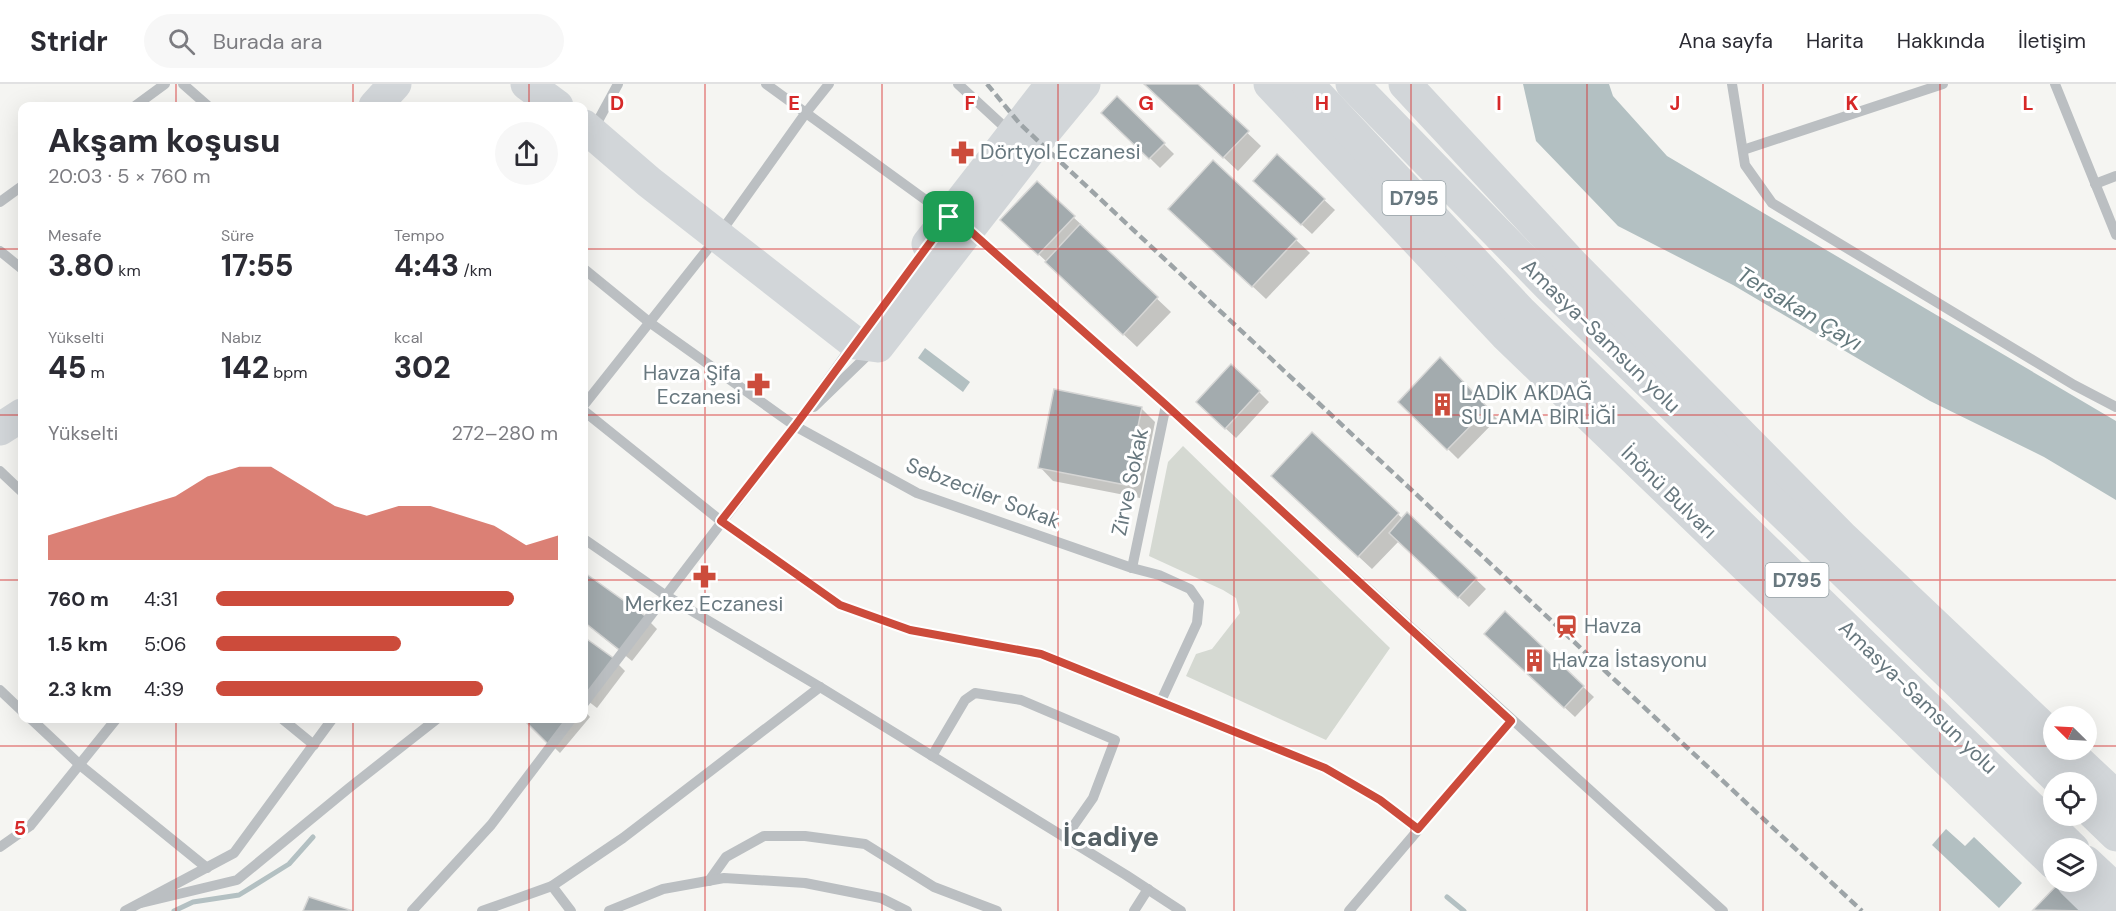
<!DOCTYPE html>
<html lang="tr">
<head>
<meta charset="utf-8">
<style>
	body { margin:0; font-family:"DM Sans",sans-serif; background:#f7f7f7; color:#2b2b33; height:100vh; display:flex; flex-direction:column; font-size:22px; white-space:nowrap }
	* { box-sizing:border-box; margin:0 }
	p { font-size:20px; color:#7c7c81 }
	.icon { flex:none; width:33px; height:33px; fill:none; stroke:currentColor; stroke-width:2; stroke-linecap:round; stroke-linejoin:round }
	.map { position:relative; flex:1; overflow:hidden }
	.details { position:absolute; left:18px; top:18px; width:570px; height:621px; display:flex; flex-direction:column; background:#fff; border-radius:12px; box-shadow:0 6px 24px #0002 }
	.details>* { flex:none }
	.needle { width:39px; rotate:294deg }
	.controls { position:absolute; left:2043px; top:622px; display:grid; gap:12px }
	.controls a { display:grid; place-items:center; width:54px; height:54px; border-radius:50%; background:#fff; box-shadow:0 6px 24px #0002; font-size:30px }
	.pin { position:absolute; display:grid; place-items:center; width:51px; height:51px; color:#fff; margin:-26px; border-radius:12px; box-shadow:0 3px 9px #0006 }
	.round { display:grid; place-items:center; flex:none; width:63px; height:63px; border-radius:32px; background:#f7f7f7 }
	.head { display:flex; align-items:center; justify-content:space-between; height:102px; padding:0 30px }
	h1 { font-size:33px; font-weight:800; line-height:45px }
	.figures { display:grid; grid-template-columns:repeat(3,1fr); gap:9px; height:102px; padding:6px 30px }
	.figures div { display:grid; align-content:center }
	.figures b { font-size:30px; font-weight:800 }
	.figures small { font-size:16px; font-weight:400 }
	.figures p { font-size:16px }
	.chart { height:168px; padding:12px 30px }
	.chart p { display:flex; justify-content:space-between }
	.chart svg { width:100%; height:108px; margin-top:6px; fill:#cc4b3b; opacity:.7 }
	ul { padding:0 30px; list-style:none; font-size:20px }
	li { display:grid; grid-template-columns:96px 72px 1fr; align-items:center; height:45px }
	li i { height:15px; border-radius:8px; background:#cc4b3b }
	header { display:flex; align-items:center; gap:36px; box-sizing:border-box; height:84px; padding:0 30px; background:#fff; border-bottom:2px solid #e1e1e2 }
	header strong { font-size:28px }
	nav { display:flex; gap:33px; margin-inline-start:auto; font-size:21px }
	.search { width:420px; height:54px; background:#f7f7f7; display:flex; align-items:center; gap:15px; box-sizing:border-box; padding:0 21px; border-radius:33px; color:#7c7c81; font-size:22px }
	.map>svg:first-child { display:block }
</style>
</head>
<body>
<header>
<strong>Stridr</strong>
<div class="search"><svg class="icon" aria-label="search" viewBox="0 0 24 24"><circle cx="10" cy="10" r="6"/><path d="M15 15l6 6"/></svg>Burada ara</div>
<nav><a>Ana sayfa</a><a>Harita</a><a>Hakkında</a><a>İletişim</a></nav>
</header>
<div class="map">
<svg width="2116" height="827" viewBox="0 0 2116 827">
	<rect width="100%" height="100%" fill="#f5f5f2"/>
	<path fill="#d5d9d2" d="M1183,362L1390,564L1326,656L1186,592L1196,570L1212,565L1240,529L1236,514L1223,506L1149,472L1168,378Z"/>
	<g fill="#b3c0c2">
		<path d="M1523,0H1609L1613,12L1667,72L2116,337V416L2044,373L1930,317L1733,201L1618,142L1536,57Z"/>
		<path d="M925,264L970,298L963,308L918,274Z"/>
		<path d="M1946,745L1965,762L1974,753L2022,799L1999,824L1932,761Z"/>
	</g>
	<g fill="#0003">
		<path d="M1145,0H1196L1261,62L1238,87Z"/>
		<path d="M1117,14L1174,70L1160,84L1104,29Z"/>
		<path d="M1278,73L1335,126L1312,150L1265,107Z"/>
		<path d="M1073,133L1084,143L1082,144L1171,228L1137,263L1013,146Z"/>
		<path d="M1184,138L1296,156L1310,169L1266,215Z"/>
		<path d="M1440,276L1497,335L1458,375L1400,318Z"/>
		<path d="M1259,308L1269,318L1236,354L1208,328Z"/>
		<path d="M1141,324L1155,338L1140,414L1053,397L1040,383Z"/>
		<path d="M1312,350L1403,435L1407,431L1486,505L1469,523L1399,457L1372,485L1287,406Z"/>
		<path d="M585,491L647,535L657,545L632,577L584,538Z"/>
		<path d="M1505,530L1594,613L1575,633L1496,560Z"/>
		<path d="M584,555L615,577L625,587L597,624L584,614Z"/>
		<path d="M584,626L590,633L560,669L524,634H584Z"/>
		<path d="M2059,801L2086,827H2036Z"/>
	</g>
	<g fill="none" stroke-linecap="round" stroke-linejoin="round">
		<g stroke="#b3c0c2" stroke-width="5">
			<path d="M1447,813L1464,827"/>
			<path d="M174,827L193,818L239,811L289,780L313,753"/>
		</g>
	</g>
	<g fill="#a3abae" stroke="#d6d6d5" stroke-width="1.5">
		<path d="M1144,0H1198L1249,47L1223,74Z"/>
		<path d="M1117,12L1165,59L1149,75L1101,29Z"/>
		<path d="M1277,70L1325,115L1301,141L1253,97Z"/>
		<path d="M1213,76L1297,155L1252,203L1168,125Z"/>
		<path d="M1037,97L1075,132L1038,171L1000,136Z"/>
		<path d="M1080,140L1158,213L1123,251L1045,178Z"/>
		<path d="M1440,273L1488,324L1447,366L1398,318Z"/>
		<path d="M1231,280L1260,307L1225,345L1196,318Z"/>
		<path d="M1054,305L1142,323L1126,401L1038,384Z"/>
		<path d="M1312,348L1399,429L1358,473L1271,392Z"/>
		<path d="M1407,428L1477,494L1458,514L1389,449Z"/>
		<path d="M585,489L648,534L622,568L584,538Z"/>
		<path d="M1505,527L1584,602L1564,624L1484,550Z"/>
		<path d="M584,553L616,576L584,613Z"/>
		<path d="M522,634H571L549,661Z"/>
		<path d="M2059,799L2088,827L2033,826Z"/>
		<path d="M309,813L353,827H303Z"/>
	</g>
	<g fill="none" stroke-linecap="round" stroke-linejoin="round">
		<g stroke="#bbbfc2" stroke-width="10">
			<path d="M183,0L208,22"/>
			<path d="M766,0L945,130"/>
			<path d="M958,0L1011,49"/>
			<path d="M1732,0L1745,81L1772,119L2074,301L2116,323"/>
			<path d="M2055,0L2116,151"/>
			<path d="M135,22L165,0"/>
			<path d="M593,46L618,0"/>
			<path d="M1743,66L1943,0"/>
			<path d="M2095,100L2116,92"/>
			<path d="M0,118L22,102"/>
			<path d="M970,148L1166,321L1723,827"/>
			<path d="M0,167L22,185"/>
			<path d="M584,185L649,238L795,342L917,409L1132,484L1159,491L1190,505L1199,518L1197,539L1161,617"/>
			<path d="M584,321L718,152L805,30L829,0"/>
			<path d="M814,323L872,267"/>
			<path d="M584,327L721,437L840,521L910,546L1041,570L1325,684L1380,716L1418,745"/>
			<path d="M0,387L22,408"/>
			<path d="M584,455L665,511L820,603L1126,791L1181,827"/>
			<path d="M1132,484L1166,321"/>
			<path d="M0,606L22,627"/>
			<path d="M584,619L795,342L852,262"/>
			<path d="M30,634L80,681L207,784"/>
			<path d="M281,634L314,661"/>
			<path d="M932,672L965,616L975,609L1021,616L1115,656L1093,714L1065,754"/>
			<path d="M0,763L30,742L117,634"/>
			<path d="M709,797L726,773L764,752H805L865,760L934,803L997,827"/>
			<path d="M552,802L571,827"/>
			<path d="M141,819L237,796L349,704L438,634"/>
			<path d="M125,827L234,769L333,634"/>
			<path d="M412,827L491,741L572,634"/>
			<path d="M482,827L552,802L623,754L820,603"/>
			<path d="M609,827L663,805L724,794L805,799L881,814L907,827"/>
			<path d="M1134,827L1148,805"/>
			<path d="M1349,827L1511,637"/>
		</g>
		<g stroke="#d2d6d9" stroke-width="33">
			<path d="M527,0L557,22"/>
			<path d="M1270,0L1505,250L2054,779"/>
			<path d="M1405,0L1572,180L1843,454L2054,654"/>
			<path d="M375,22L395,0"/>
			<path d="M584,42L649,98L855,259L878,262L1037,57L1084,0"/>
			<path d="M928,160L1052,0"/>
			<path d="M0,345L22,331"/>
			<path d="M2066,666L2116,713"/>
			<path d="M2073,798L2103,827"/>
		</g>
		<g stroke="#d2d6d9" stroke-width="33">
			<path d="M1307,0L1520,227L2073,765"/>
			<path d="M1352,0L1550,203L2062,699"/>
			<path d="M2086,722L2116,751"/>
			<path d="M2086,778L2116,806"/>
		</g>
		<path stroke="#9da4a7" stroke-width="4.5" stroke-dasharray="9 4.5" stroke-linecap="butt" d="M987,0L1020,40L1862,827"/>
	</g>
	<g fill="none" stroke-linecap="round" stroke-linejoin="round">
		<defs>
			<path id="route" d="M949,133L968,145L1166,321L1511,637L1418,745L1380,716L1325,684L1041,570L910,546L840,521L721,437L795,342Z"/>
		</defs>
		<use href="#route" stroke="#fff" stroke-width="12"/>
		<use href="#route" stroke="#cc4b3b" stroke-width="8"/>
	</g>
	<path fill="none" stroke="#d62828" stroke-width="1.5" stroke-opacity="0.55" d="M176,0V22M353,0V22M529,0V22M705,0V827M882,0V827M1058,0V827M1234,0V827M1411,0V827M1587,0V827M1763,0V827M1940,0V827M0,165H22M584,165H2116M0,331H22M584,331H2116M0,496H22M584,496H2116M176,634V827M353,634V827M529,634V827M0,662H2054M2086,662H2116"/>
	<defs>
		<symbol id="pharmacy-bare" viewBox="-9 -9 18 18"><path d="M-2-6h4v4h4v4h-4v4h-4v-4h-4v-4h4Z" fill="#cc4b3b" stroke="#fff" stroke-width="2.5" paint-order="stroke"/></symbol>
		<symbol id="building-bare" viewBox="-9 -9 18 18"><path d="M-4-6H4V6H1V3H-1V6H-4ZM-2.5-4.3h1.7v1.8h-1.7ZM.8-4.3h1.7v1.8H.8ZM-2.5-1h1.7V.8h-1.7ZM.8-1h1.7V.8H.8Z" fill="#cc4b3b" stroke="#fff" stroke-width="2.5" paint-order="stroke"/></symbol>
		<symbol id="station-bare" viewBox="-9 -9 18 18"><path d="M-3-6H3Q5-6 5-4V2Q5 4 3 4L4.5 6H3L1.5 4h-3L-3 6H-4.5L-3 4Q-5 4-5 2V-4Q-5-6-3-6ZM-3.5-4v3h7v-3ZM-3.5 1v1.5H-2V1ZM2 1v1.5H3.5V1Z" fill="#cc4b3b" stroke="#fff" stroke-width="2.5" paint-order="stroke"/></symbol>
	</defs>
	<g fill-rule="evenodd">
		<use href="#pharmacy-bare" x="946" y="52" width="33" height="33"/>
		<use href="#pharmacy-bare" x="742" y="284" width="33" height="33"/>
		<use href="#building-bare" x="1426" y="304" width="33" height="33"/>
		<use href="#pharmacy-bare" x="688" y="476" width="33" height="33"/>
		<use href="#station-bare" x="1550" y="526" width="33" height="33"/>
		<use href="#building-bare" x="1518" y="560" width="33" height="33"/>
	</g>
	<g text-anchor="middle" stroke-width="6" stroke-linejoin="round" paint-order="stroke">
		<g fill="#fff" stroke="#95a0a5" stroke-width="1.5">
			<rect x="1382.5" y="97" width="63" height="34" rx="4.5"/>
			<rect x="1765.5" y="479" width="63" height="34" rx="4.5"/>
		</g>
		<g font-size="20" font-weight="bold" fill="#68787f">
			<text x="1414" y="121">D795</text>
			<text x="1797" y="503">D795</text>
		</g>
		<g font-size="21" fill="#68787f" stroke="#fff" text-anchor="start">
			<text x="980" y="75">Dörtyol Eczanesi</text>
			<text x="741" y="296" text-anchor="end">Havza Şifa<tspan x="741" dy="24">Eczanesi</tspan></text>
			<text x="1461" y="316">LADİK AKDAĞ<tspan x="1461" dy="24">SULAMA BİRLİĞİ</tspan></text>
			<text x="704" y="527" text-anchor="middle">Merkez Eczanesi</text>
			<text x="1584" y="549">Havza</text>
			<text x="1552" y="583">Havza İstasyonu</text>
		</g>
		<g font-size="21" fill="#68787f" stroke="#fff">
			<text transform="translate(1601 252) rotate(44)" y="7">Amasya-Samsun yolu</text>
			<text transform="translate(1130 398) rotate(-78)" y="7">Zirve Sokak</text>
			<text transform="translate(1669 408) rotate(44)" y="7">İnönü Bulvarı</text>
			<text transform="translate(983 409) rotate(21)" y="7">Sebzeciler Sokak</text>
			<text transform="translate(1918 613) rotate(44)" y="7">Amasya-Samsun yolu</text>
		</g>
		<g font-size="22" font-style="italic" fill="#63787c" stroke="#fff">
			<text transform="translate(1800 224) rotate(31)" y="8">Tersakan Çayı</text>
		</g>
		<g font-size="27" font-weight="bold" fill="#556065" stroke="#fff">
			<text x="1111" y="762">İcadiye</text>
		</g>
	</g>
	<g font-size="20" text-anchor="middle" font-weight="bold" fill="#d62828" stroke="#fff" stroke-width="6" stroke-linejoin="round" paint-order="stroke">
		<text x="617" y="26">D</text>
		<text x="794" y="26">E</text>
		<text x="970" y="26">F</text>
		<text x="1146" y="26">G</text>
		<text x="1322" y="26">H</text>
		<text x="1499" y="26">I</text>
		<text x="1675" y="26">J</text>
		<text x="1852" y="26">K</text>
		<text x="2028" y="26">L</text>
		<text x="20" y="751">5</text>
	</g>
</svg>
<div class="controls">
<a><svg class="needle" viewBox="-14 -14 28 28"><path d="M0-13l5 13h-10z" fill="#e53935"/><path d="M0 13l5-13h-10z" fill="#7c7c81"/></svg></a>
<a><svg class="icon" aria-label="locate" viewBox="0 0 24 24"><circle cx="12" cy="12" r="6"/><path d="M12 2v4M12 18v4M2 12h4M18 12h4"/></svg></a>
<a><svg class="icon" aria-label="layers" viewBox="0 0 24 24"><path d="M12 4l9 5-9 5-9-5zM3 14l9 5 9-5"/></svg></a>
</div>
<div class="pin" style="left:949px;top:133px;background:#1e9e55"><svg class="icon" aria-label="arrive" viewBox="0 0 24 24"><path d="M6 21V4h12l-3 4 3 4H6"/></svg></div>
<section class="details">
<div class="head"><div><h1>Akşam koşusu</h1><p>20:03 · 5 × 760 m</p></div><a class="round"><svg class="icon" aria-label="share" viewBox="0 0 24 24"><path d="M12 15V3M7 8l5-5 5 5M5 13v7h14v-7"/></svg></a></div>
<div class="figures">
<div><p>Mesafe</p><b>3.80<small> km</small></b></div>
<div><p>Süre</p><b>17:55</b></div>
<div><p>Tempo</p><b>4:43<small> /km</small></b></div>
</div>
<div class="figures">
<div><p>Yükselti</p><b>45<small> m</small></b></div>
<div><p>Nabız</p><b>142<small> bpm</small></b></div>
<div><p>kcal</p><b>302</b></div>
</div>
<div class="chart"><p><span>Yükselti</span>272–280 m</p>
<svg viewBox="0 0 160 44" preserveAspectRatio="none"><path d="M0 44V34L10 30L20 26L30 22L40 18L50 10L60 6L70 6L80 14L90 22L100 26L110 22L120 22L130 26L140 30L150 38L160 34V44z"/></svg>
</div>
<ul>
<li><b>760 m</b>4:31<i style="width:87%"></i></li>
<li><b>1.5 km</b>5:06<i style="width:54%"></i></li>
<li><b>2.3 km</b>4:39<i style="width:78%"></i></li>
</ul>
</section>
</div>
</body>
</html>
